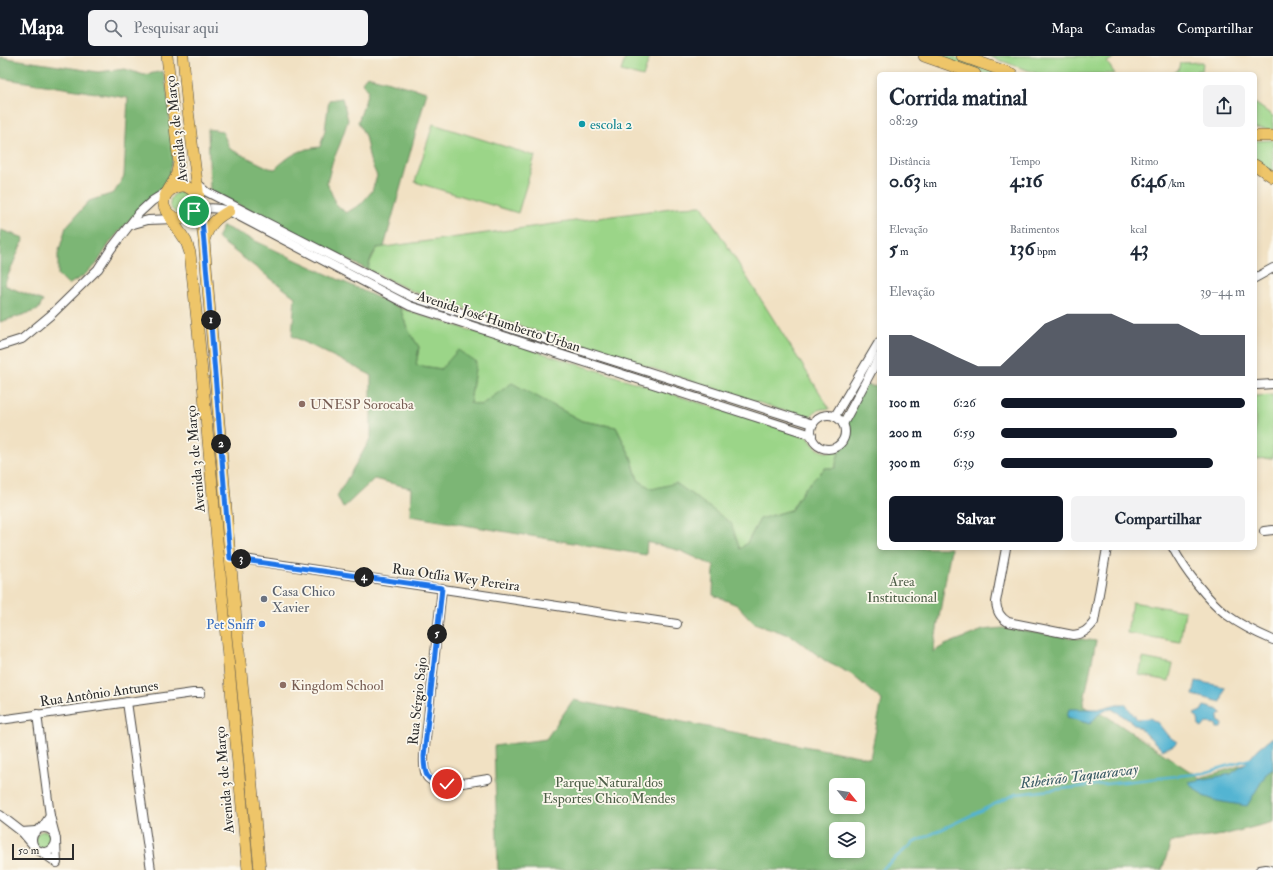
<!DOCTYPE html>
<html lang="pt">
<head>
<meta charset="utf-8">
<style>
	body { margin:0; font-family:"IM FELL Double Pica",serif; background:#f2f2f3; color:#1f2937; height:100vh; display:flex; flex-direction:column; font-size:15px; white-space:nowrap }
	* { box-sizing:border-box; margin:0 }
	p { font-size:13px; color:#747a83 }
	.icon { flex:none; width:22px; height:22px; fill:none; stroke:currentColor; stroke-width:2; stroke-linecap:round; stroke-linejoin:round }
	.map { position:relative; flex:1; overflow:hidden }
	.side { position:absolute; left:877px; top:16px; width:380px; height:478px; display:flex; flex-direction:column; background:#fff; border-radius:6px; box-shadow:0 2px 6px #0003 }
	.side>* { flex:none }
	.needle { width:26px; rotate:120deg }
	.controls { position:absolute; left:829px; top:722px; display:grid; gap:8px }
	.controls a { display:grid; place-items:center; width:36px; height:36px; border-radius:6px; background:#fff; box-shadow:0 2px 6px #0003; font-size:20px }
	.scale { position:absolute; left:12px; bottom:10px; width:62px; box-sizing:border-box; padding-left:4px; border:2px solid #2b2b2b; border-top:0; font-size:11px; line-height:14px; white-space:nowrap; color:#2b2b2b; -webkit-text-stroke:3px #fbf7ec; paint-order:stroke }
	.pin { position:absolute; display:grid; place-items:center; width:34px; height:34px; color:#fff; margin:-17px; border:2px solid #fff; border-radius:50%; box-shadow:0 1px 4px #0007 }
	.km { position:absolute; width:20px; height:20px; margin:-10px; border-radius:50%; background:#222; color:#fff; font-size:11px; line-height:20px; text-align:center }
	.round { display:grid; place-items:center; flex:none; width:42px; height:42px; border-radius:6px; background:#f2f2f3 }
	.overview { display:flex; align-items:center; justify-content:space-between; height:68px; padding:0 12px }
	h1 { font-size:22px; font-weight:800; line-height:30px }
	.metrics { display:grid; grid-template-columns:repeat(3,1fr); gap:6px; height:68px; padding:4px 12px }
	.metrics div { display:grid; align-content:center }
	.metrics b { font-size:20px; font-weight:800 }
	.metrics small { font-size:11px; font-weight:400 }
	.metrics p { font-size:11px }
	.chart { height:112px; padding:8px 12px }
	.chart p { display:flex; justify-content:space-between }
	.chart svg { width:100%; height:72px; margin-top:4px; fill:#111827; opacity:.7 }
	.action { display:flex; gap:8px; margin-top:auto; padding:8px 12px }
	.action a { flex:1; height:46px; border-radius:6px; background:#111827; color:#fff; font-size:16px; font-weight:800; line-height:46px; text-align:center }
	.action a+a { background:#f2f2f3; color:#1f2937 }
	ul { padding:0 12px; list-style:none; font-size:13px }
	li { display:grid; grid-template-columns:64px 48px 1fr; align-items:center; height:30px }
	li i { height:10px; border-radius:5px; background:#111827 }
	header { display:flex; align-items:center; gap:24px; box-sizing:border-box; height:56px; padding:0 20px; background:#111827; color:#fff }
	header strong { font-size:19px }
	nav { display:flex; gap:22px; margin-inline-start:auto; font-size:14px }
	.search { width:280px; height:36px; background:#f2f2f3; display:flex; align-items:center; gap:10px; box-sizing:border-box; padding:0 14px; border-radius:6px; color:#747a83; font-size:15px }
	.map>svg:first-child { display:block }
</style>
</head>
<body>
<header>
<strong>Mapa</strong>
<div class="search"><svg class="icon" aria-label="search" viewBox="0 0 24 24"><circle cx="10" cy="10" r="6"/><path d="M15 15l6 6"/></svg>Pesquisar aqui</div>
<nav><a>Mapa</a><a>Camadas</a><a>Compartilhar</a></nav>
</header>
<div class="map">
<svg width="1273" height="814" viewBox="0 0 1273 814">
	<rect width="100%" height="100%" fill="#fbf7ec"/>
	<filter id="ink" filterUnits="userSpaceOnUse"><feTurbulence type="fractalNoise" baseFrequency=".025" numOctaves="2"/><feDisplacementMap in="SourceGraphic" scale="8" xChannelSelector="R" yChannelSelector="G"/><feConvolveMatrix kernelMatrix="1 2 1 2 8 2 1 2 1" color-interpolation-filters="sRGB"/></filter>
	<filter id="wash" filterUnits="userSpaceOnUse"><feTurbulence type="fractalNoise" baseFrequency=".012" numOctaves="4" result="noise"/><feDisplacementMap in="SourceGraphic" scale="16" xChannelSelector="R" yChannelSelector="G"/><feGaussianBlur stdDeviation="0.9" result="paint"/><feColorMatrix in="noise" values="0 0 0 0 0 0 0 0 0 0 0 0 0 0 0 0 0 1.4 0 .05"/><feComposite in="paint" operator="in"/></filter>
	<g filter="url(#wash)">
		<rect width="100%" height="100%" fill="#f1e1c3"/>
		<g fill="#9bd588" stroke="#63805a">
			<path d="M626,0H650L643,21L621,15Z"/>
			<path d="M934,0H951L1000,18H986Z"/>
			<path d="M988,0H1117L1107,6L1115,18H1038Z"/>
			<path d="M1203,6L1202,15L1197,14L1196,18H1172L1178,14L1180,7Z"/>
			<path d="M1255,47L1273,60V74L1255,72Z"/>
			<path d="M433,68L535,100L518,157L415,126Z"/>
			<path d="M1273,84V117L1255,105V85Z"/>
			<circle cx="181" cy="147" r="11"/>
			<path d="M702,150L830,353C821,352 813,354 810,363L414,236L368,214L369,208L377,192L678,151Z"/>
			<path d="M400,252L808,381C817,395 826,401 840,391L835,412H825L805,432L791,454L760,463L747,487L740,493L638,424L631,401L616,371L582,365L512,328L481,349L470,347L476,306L441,313L416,309L419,291L407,272Z"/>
			<path d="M1273,339V402L1255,403V340Z"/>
			<path d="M1132,546L1185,555L1180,586L1127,577Z"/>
			<path d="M1143,602L1173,608L1169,625L1139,619Z"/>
			<circle cx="44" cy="784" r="9"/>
		</g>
		<g fill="#7cb674" stroke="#547050" fill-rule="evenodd">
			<path d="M0,1L98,16L125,13L144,19L163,15L167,33L173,101L170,116L162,131L134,159L111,185L96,209L83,220L68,229L58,219V198L66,171L89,145L114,137L124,120L128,42L0,22Z"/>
			<path d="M367,20L427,36L384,191L377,192C372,199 369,205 368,214L210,135L208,73L222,75L230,93L269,112L275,113C290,99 299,93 320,91L325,74L329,44L342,42L348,64L340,88L332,107L327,127L336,148L346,157L361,148L372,135L377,120L370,104L365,80L358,66L365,46L368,34L362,26Z"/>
			<path d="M223,170L400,252L407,272L419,291L416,309L441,313L458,294L476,306L470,347L481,349L512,327L582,365L616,371L631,401L638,424L652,433L676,427L731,467L740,493L747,487L760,463L791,454L805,432L825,412H835L857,328L879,331V492H951L933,596L945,589L983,574L1003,572L1096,585L1083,650L1108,661L1200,722L1273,700V766L1223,779L1171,786L1162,814H498L494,690L546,683L573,644L798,689L870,702L882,644L851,618L827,606L792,580L754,567L737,549L713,539L714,510L681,495L647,486L646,499L410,460L411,432L374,423L343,452L337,440L371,382V319L292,280L295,241L217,182ZM836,729H858V751H836ZM836,773H858V795H836Z"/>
			<path d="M1,174L24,182L4,229L43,245L38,254L0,266V177Z"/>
		</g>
		<g fill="#53b4d2" stroke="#3f707e">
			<path d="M1196,625L1225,631L1221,646L1193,639Z"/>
			<path d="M1117,648H1125L1137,663L1150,662L1158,667L1168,680L1177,686L1174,689L1162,694C1147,677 1129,663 1110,652L1098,659L1090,668L1067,661L1069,653H1098Z"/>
			<path d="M1204,650L1219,654L1222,657L1219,660L1218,665L1222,667L1223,669L1222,672H1217L1216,668L1206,667L1202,672L1199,670L1198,663L1194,658L1201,655Z"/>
			<path d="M1273,681V713L1266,718L1247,750L1217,745L1203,740L1188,726L1231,718L1245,708L1259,692Z"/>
		</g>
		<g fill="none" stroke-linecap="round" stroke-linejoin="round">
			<path stroke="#53b4d2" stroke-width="2.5" d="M881,814L913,787L1016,738L1204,717L1250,703"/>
		</g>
	</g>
	<g filter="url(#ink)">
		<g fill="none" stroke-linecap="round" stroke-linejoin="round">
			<defs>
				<g id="minor">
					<path d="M197,127L207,136L412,241L813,368"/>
					<path d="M196,156C207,150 219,152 229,155L410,250L812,379"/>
					<path d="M130,169L148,164L175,163"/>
					<path d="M1255,222L1273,212"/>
					<path d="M0,290L22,283L52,258L98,213L111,193L139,157L152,145L168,135"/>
					<path d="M1257,329L1273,328"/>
					<circle cx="828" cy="376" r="17"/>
					<path d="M835,360L879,286"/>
					<path d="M843,368L879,301"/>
					<path d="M1264,475L1273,474"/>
					<path d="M1006,492L996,546C997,556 1000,561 1008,566L1073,579C1083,578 1088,574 1094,566L1107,492"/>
					<path d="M1173,492C1185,515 1207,543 1227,559C1239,568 1259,578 1273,584"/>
					<path d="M230,501L677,568"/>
					<path d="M442,532L424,700C424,706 423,715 427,721C437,734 474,725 488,723"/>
					<path d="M127,646L151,814"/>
					<path d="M37,658L50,760"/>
					<path d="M0,664L193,637H201"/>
					<path d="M0,759L22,776"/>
					<path d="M42,772L50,760L55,779"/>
					<circle cx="44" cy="784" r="12"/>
					<path d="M33,789L22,776L36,775"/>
					<path d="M40,795L57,807L56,786"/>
					<path d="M1260,814L1266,813L1270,814"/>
				</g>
				<g id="major">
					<path d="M183,0L188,54L204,184L230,501L260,814"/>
					<path d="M924,0L975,18"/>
					<path d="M962,0L1012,18"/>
					<path d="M1255,80H1273"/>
					<path d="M1255,109L1273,121"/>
					<path d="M166,138L176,121L179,107L167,0"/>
					<path d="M197,145C191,114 149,138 169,158C176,165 188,164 194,156C196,153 197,148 199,144"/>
					<path d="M166,155L186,185L190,197L199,284L218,495L248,814"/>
					<path d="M204,184C209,169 216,162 229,155"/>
				</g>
			</defs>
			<use href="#minor" stroke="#494642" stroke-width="10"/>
			<use href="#major" stroke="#494642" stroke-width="12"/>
			<use href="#minor" stroke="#fff" stroke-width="8"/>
			<use href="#major" stroke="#eec569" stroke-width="11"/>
		</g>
	</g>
	<g fill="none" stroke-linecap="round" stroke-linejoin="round" filter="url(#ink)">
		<defs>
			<path id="route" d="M194,155L192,158L201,153L208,232L230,502L442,532L424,700C424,720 426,725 447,728"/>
		</defs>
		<use href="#route" stroke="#fff" stroke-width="8"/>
		<use href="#route" stroke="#1a73e8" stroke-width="5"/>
	</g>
	<circle fill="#0f9aa8" stroke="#fbf7ec" stroke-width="1.5" cx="582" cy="68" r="4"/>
	<g fill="#8d6e63" stroke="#fbf7ec" stroke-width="1.5">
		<circle cx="302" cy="348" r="4"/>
		<circle cx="283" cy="629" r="4"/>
	</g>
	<circle fill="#6b7280" stroke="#fbf7ec" stroke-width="1.5" cx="264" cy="543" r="4"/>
	<circle fill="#3f7fe0" stroke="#fbf7ec" stroke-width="1.5" cx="262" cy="568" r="4"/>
	<g text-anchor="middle" stroke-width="3.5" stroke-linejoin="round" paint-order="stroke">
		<g font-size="14" fill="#0d838f" stroke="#fbf7ec" text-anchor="start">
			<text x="590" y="73">escola 2</text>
		</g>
		<g font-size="14" fill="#2b2b2b" stroke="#fbf7ec">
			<text transform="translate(176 73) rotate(-97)" y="5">Avenida 3 de Março</text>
			<text transform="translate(499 265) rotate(18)" y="5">Avenida José Humberto Urban</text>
			<text transform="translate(195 403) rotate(-95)" y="5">Avenida 3 de Março</text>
			<text transform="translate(456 521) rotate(8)" y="5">Rua Otília Wey Pereira</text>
			<text transform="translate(99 637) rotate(-8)" y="5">Rua Antônio Antunes</text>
			<text transform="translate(417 645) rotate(-84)" y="5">Rua Sérgio Sajo</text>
			<text transform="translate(224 724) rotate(-95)" y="5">Avenida 3 de Março</text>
		</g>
		<g font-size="14" fill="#785e54" stroke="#fbf7ec" text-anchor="start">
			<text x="310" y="353">UNESP Sorocaba</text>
			<text x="291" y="634">Kingdom School</text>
		</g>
		<g font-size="14" fill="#4d5e47" stroke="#fbf7ec">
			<text x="902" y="530">Área<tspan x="902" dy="16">Institucional</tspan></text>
			<text x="609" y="731">Parque Natural dos<tspan x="609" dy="16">Esportes Chico Mendes</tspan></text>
		</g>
		<g font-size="14" fill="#5b616d" stroke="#fbf7ec" text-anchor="start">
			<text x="272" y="540">Casa Chico<tspan x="272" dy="16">Xavier</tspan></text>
		</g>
		<g font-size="14" fill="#366cbe" stroke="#fbf7ec" text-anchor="end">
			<text x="254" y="573">Pet Sniff</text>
		</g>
		<g font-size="15" font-style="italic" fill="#395b65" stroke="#fbf7ec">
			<text transform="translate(1079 720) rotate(-7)" y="5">Ribeirão Taquaravay</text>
		</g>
	</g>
</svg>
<div class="controls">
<a><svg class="needle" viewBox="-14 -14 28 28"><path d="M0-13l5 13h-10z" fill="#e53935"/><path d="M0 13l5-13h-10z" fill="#747a83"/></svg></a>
<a><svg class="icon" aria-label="layers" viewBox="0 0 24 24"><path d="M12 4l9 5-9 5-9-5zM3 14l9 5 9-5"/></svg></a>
</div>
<div class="scale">50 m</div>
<div class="pin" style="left:194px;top:155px;background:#1e9e55"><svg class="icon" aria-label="arrive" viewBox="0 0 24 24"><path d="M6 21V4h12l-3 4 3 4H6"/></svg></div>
<div class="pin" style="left:447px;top:728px;background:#d93025"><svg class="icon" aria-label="check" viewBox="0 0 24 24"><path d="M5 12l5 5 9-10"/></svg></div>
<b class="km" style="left:211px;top:264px">1</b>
<b class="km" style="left:221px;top:388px">2</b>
<b class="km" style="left:241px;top:503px">3</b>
<b class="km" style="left:364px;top:521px">4</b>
<b class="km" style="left:437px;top:578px">5</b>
<section class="side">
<div class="overview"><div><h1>Corrida matinal</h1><p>08:29</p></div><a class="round"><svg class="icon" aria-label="share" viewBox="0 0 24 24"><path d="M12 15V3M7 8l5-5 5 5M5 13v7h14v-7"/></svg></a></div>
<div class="metrics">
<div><p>Distância</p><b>0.63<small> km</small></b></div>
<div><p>Tempo</p><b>4:16</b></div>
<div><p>Ritmo</p><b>6:46<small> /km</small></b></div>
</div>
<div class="metrics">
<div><p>Elevação</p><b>5<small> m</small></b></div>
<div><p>Batimentos</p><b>136<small> bpm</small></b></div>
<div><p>kcal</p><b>43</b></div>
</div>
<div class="chart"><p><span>Elevação</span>39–44 m</p>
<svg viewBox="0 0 160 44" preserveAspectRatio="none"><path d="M0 44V19L10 19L20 25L30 32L40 38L50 38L60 25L70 12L80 6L90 6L100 6L110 12L120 12L130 12L140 19L150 19L160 19V44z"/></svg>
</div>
<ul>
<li><b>100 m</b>6:26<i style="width:100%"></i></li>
<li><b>200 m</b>6:59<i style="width:72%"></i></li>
<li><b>300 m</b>6:39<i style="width:87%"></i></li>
</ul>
<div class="action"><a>Salvar</a><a>Compartilhar</a></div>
</section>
</div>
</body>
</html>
